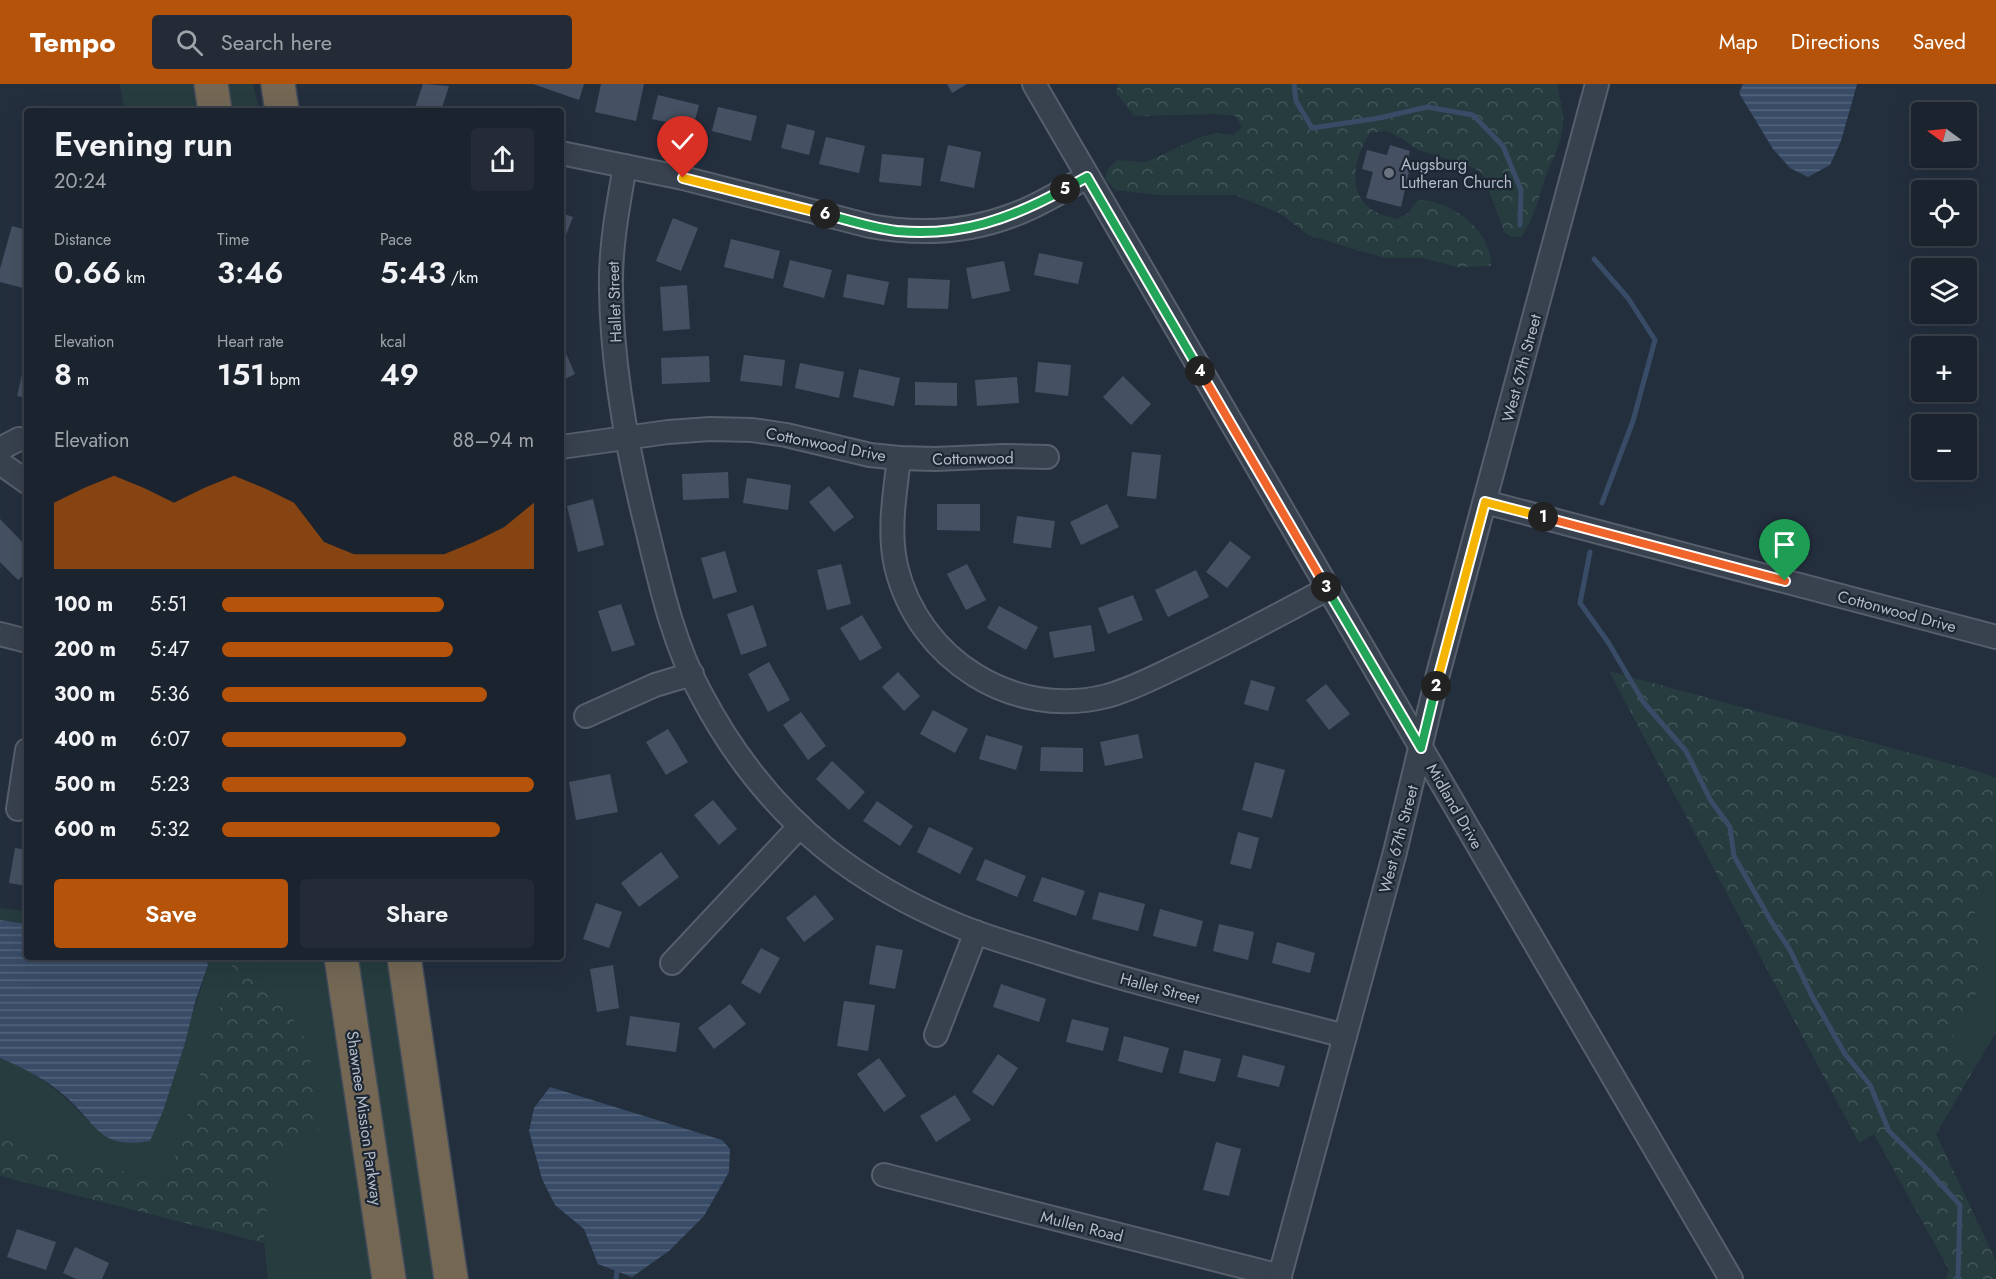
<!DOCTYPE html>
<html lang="en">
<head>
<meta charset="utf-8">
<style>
	body { margin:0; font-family:Jost,sans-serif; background:#242b36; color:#f1f3f6; height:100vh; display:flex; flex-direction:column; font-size:22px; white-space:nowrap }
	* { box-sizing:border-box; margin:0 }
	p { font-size:20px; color:#a0a4aa }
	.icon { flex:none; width:33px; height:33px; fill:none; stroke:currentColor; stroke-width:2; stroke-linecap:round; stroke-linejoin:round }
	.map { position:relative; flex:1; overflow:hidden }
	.details { position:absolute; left:24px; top:24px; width:540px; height:852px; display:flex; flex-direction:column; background:#1b232e; border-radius:6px; box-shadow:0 6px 24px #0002,0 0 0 2px #39404a }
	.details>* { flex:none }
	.needle { width:39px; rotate:285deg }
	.controls { position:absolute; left:1911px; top:18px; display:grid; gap:12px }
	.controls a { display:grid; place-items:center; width:66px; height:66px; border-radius:6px; background:#1b232e; box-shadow:0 6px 24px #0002,0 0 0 2px #39404a; font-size:30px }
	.pin { position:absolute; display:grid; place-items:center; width:51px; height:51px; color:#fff; margin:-62px -26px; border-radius:50% 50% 50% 0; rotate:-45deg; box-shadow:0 0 6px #0007 }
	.pin .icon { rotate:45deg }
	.km { position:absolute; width:30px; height:30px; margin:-15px; border-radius:50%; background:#222; color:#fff; font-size:16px; line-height:30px; text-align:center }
	.round { display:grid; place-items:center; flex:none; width:63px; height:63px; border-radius:6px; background:#242b36 }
	.overview { display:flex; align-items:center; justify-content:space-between; height:102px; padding:0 30px }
	h1 { font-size:33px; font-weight:600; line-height:45px }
	.metrics { display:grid; grid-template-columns:repeat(3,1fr); gap:9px; height:102px; padding:6px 30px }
	.metrics div { display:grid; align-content:center }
	.metrics b { font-size:30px; font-weight:600 }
	.metrics small { font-size:16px; font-weight:400 }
	.metrics p { font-size:16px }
	.chart { height:168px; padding:12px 30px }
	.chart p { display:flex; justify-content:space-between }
	.chart svg { width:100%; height:108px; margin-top:6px; fill:#b45309; opacity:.7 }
	.button { display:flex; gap:12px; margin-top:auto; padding:12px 30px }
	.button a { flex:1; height:69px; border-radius:6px; background:#b45309; color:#fff; font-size:24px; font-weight:600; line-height:69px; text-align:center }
	.button a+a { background:#242b36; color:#f1f3f6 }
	ul { padding:0 30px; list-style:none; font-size:20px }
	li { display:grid; grid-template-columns:96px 72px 1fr; align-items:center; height:45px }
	li i { height:15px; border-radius:8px; background:#b45309 }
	header { display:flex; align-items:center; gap:36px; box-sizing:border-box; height:84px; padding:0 30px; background:#b45309; color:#fff }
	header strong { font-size:28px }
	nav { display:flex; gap:33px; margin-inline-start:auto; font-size:21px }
	.search { width:420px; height:54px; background:#242b36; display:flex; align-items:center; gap:15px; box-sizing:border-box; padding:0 21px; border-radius:6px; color:#a0a4aa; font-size:22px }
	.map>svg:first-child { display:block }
</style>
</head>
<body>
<header>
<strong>Tempo</strong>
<div class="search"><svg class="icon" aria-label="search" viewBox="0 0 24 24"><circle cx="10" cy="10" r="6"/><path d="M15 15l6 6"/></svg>Search here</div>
<nav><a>Map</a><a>Directions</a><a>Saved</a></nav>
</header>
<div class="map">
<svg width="1996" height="1195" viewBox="0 0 1996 1195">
	<defs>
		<pattern id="forest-crowns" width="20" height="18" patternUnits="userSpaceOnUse" patternTransform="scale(1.5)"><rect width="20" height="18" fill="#263c3f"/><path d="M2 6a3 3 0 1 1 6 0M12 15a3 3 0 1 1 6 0" fill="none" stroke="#435659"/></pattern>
		<pattern id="water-rules" width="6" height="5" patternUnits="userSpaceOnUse" patternTransform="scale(1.5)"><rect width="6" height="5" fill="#394c67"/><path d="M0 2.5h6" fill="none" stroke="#53647b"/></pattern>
	</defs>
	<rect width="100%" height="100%" fill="#242f3e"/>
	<g fill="#263c3f">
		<path d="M120,0H193L197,27H124Z"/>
		<path d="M228,0H253L260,27H232Z"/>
		<path d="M1996,786V949L1973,987L1952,955L1985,893L1974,822Z"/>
		<path d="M0,824L27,827V840L0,836Z"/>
		<path d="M205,873H230L232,885L167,1099L0,1055V974C40,991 61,1007 90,1039L163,1027L208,881Z"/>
		<path d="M254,873H323L371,1195H268L264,1159L271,1072L299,942L260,901Z"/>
		<path d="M358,873H390L437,1195H407Z"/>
	</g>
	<g fill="url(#forest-crowns)">
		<path d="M1118,0H1558C1558,12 1564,25 1563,36C1563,55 1554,73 1547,89C1539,111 1535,134 1521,153H1512L1505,149L1482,89L1470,82L1418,66L1403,55L1385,47L1370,49C1358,67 1349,95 1361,115C1367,127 1385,132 1397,135L1408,129L1418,116C1451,116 1492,146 1491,182L1458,183L1422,174H1384L1308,151L1281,130L1235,111H1159L1115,106L1105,95L1108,85L1117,76L1146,78L1198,54L1215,49L1234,51L1242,43L1236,32L1217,30L1134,32L1116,9Z"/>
		<path d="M1609,587L1984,689L1996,694V786L1974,822L1985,893L1952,955L1973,987L1936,1050L1996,1177V1195H1946L1949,1186L1874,1050L1859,1059Z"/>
		<path d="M230,873H254L260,901L299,942L309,965L319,1046L271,1072L264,1159L0,1092V1055L167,1099L232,885Z"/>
	</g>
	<g fill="url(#water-rules)">
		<path d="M1743,0H1857L1841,57L1830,81L1808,93L1790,84L1773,65L1739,9Z"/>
		<path d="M0,836L27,840V873H205L208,881L196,915L185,959L163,1027L150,1057C99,1066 98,1041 65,1012C46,995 23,984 0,974Z"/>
		<path d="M550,1003L722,1056L730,1065L729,1088L704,1132L669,1167L632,1193L598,1180L584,1145L555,1121L542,1095L529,1047L534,1024Z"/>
	</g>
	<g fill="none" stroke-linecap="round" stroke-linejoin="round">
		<g stroke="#394c67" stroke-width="5">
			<path d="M1294,0L1296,17L1312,44L1379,34L1427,23L1473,31L1503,62L1521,106L1520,141"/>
			<path d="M1594,175L1628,214L1655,256L1633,337L1602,419"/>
			<path d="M1590,468L1580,519L1608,558L1644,619L1686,667L1711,717L1730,743L1734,772L1771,837L1790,866L1812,912L1845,970L1870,1001L1889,1047L1925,1083L1960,1121L1958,1195"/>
			<path d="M616,1195L617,1187"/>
		</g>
	</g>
	<g fill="#455162">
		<path d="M423,0L449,2L441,27H414Z"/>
		<path d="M533,0H584L579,16Z"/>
		<path d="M601,0H644L636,37L595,28Z"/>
		<path d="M947,0H967L952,9Z"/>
		<path d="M658,11L699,21L693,44L652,35Z"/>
		<path d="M718,23L757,32L751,57L712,47Z"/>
		<path d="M787,40L815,47L809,71L781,64Z"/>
		<path d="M826,53L865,62L859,89L819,80Z"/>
		<path d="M948,61L981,68L974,104L940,97Z"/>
		<path d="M1390,61L1410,67L1407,77L1411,78L1401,123L1366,114L1373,88L1362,85L1367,66L1387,71Z"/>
		<path d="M882,70L924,74L921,102L879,98Z"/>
		<path d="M561,129L573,133L561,164Z"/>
		<path d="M673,134L698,144L681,187L656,177Z"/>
		<path d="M12,142L27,146V205L0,198V185Z"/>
		<path d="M731,155L780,167L773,195L724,183Z"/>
		<path d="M1039,169L1083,178L1078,200L1034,191Z"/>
		<path d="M790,176L832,186L824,214L783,203Z"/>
		<path d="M1004,177L1010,207L972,215L966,184Z"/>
		<path d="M847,190L889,198L884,221L843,213Z"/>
		<path d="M561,192H564L563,221H561Z"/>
		<path d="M908,194L950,196L948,225L907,224Z"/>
		<path d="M687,201L690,245L663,247L660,203Z"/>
		<path d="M565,267L575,290L561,297V269Z"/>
		<path d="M744,271L785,276L782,302L740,297Z"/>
		<path d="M709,272L710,298L662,300L661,274Z"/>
		<path d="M1038,278L1071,281L1068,312L1035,308Z"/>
		<path d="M800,279L844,288L839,314L795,304Z"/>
		<path d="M24,282L27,283V314L17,312Z"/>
		<path d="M859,285L900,294L894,322L853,313Z"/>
		<path d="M1123,292L1151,320L1131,341L1103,313Z"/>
		<path d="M1017,293L1019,319L977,322L975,296Z"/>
		<path d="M915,298L957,299V322L915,321Z"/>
		<path d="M1132,368L1161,371L1156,415L1127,412Z"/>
		<path d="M728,388L729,414L683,416L682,390Z"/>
		<path d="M747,394L791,401L788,426L743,419Z"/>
		<path d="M829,402L854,433L834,448L809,418Z"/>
		<path d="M593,415L604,461L578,468L567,422Z"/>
		<path d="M937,420H980V447L937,446Z"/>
		<path d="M1107,420L1119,443L1081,461L1070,438Z"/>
		<path d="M1017,432L1055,437L1051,464L1013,459Z"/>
		<path d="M0,435L27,463V488L18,496L0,478Z"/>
		<path d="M1230,457L1251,473L1227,504L1206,488Z"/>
		<path d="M725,467L737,508L713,515L701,474Z"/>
		<path d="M841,480L851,520L827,526L817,486Z"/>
		<path d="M967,480L986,516L966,526L947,490Z"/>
		<path d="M1196,486L1209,513L1168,533L1155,506Z"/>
		<path d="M1133,511L1143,536L1108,550L1098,524Z"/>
		<path d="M621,520L635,561L612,568L598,527Z"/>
		<path d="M753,521L767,562L741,571L727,530Z"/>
		<path d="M999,522L1038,543L1026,566L987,544Z"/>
		<path d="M862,531L882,564L860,577L840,544Z"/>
		<path d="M1091,541L1095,567L1054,574L1049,548Z"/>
		<path d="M769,578L790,616L768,628L748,590Z"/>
		<path d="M898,588L920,612L904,627L882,603Z"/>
		<path d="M1251,596L1275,603L1268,627L1244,620Z"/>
		<path d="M1326,600L1350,630L1329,646L1306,616Z"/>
		<path d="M933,626L968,645L955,669L920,650Z"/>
		<path d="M801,628L826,662L808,676L783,641Z"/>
		<path d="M668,645L688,678L666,691L646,658Z"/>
		<path d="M1138,650L1143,674L1105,682L1100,658Z"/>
		<path d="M986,651L1023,662L1016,686L979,675Z"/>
		<path d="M1041,663L1083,664V688L1040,687Z"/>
		<path d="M832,677L865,708L849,726L816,695Z"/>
		<path d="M1255,678L1285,686L1272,734L1242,726Z"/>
		<path d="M610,690L618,728L576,736L569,698Z"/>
		<path d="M713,716L737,745L719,761L694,731Z"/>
		<path d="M877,717L913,742L900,762L863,737Z"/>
		<path d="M929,743L973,764L960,790L917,768Z"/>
		<path d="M1238,748L1259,754L1251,785L1230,780Z"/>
		<path d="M15,764L27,766V802L9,799Z"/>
		<path d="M661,768L679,793L639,823L621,799Z"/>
		<path d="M985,775L1026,792L1017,813L976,796Z"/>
		<path d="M1042,793L1085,807L1076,832L1033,817Z"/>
		<path d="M1099,808L1145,820L1138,847L1092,835Z"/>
		<path d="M815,811L834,835L804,858L786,834Z"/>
		<path d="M596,819L622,828L609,864L583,855Z"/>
		<path d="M1160,825L1203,837L1196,863L1153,852Z"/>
		<path d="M1219,840L1254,848L1248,876L1213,867Z"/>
		<path d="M1277,858L1315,869L1310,889L1272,879Z"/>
		<path d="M876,861L903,866L895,905L869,900Z"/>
		<path d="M761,864L780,874L760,910L741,899Z"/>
		<path d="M613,881L619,924L597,928L590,885Z"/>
		<path d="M1001,900L1046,915L1039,938L993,923Z"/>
		<path d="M844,917L875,921L868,967L837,962Z"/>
		<path d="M730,920L746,940L714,965L698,944Z"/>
		<path d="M630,932L680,939L676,968L626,961Z"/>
		<path d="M1072,935L1109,944L1103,967L1066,958Z"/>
		<path d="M1124,952L1169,964L1162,989L1118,977Z"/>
		<path d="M1184,966L1221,975L1215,998L1179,989Z"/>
		<path d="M998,970L1018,984L993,1022L972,1008Z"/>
		<path d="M1243,971L1285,982L1279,1003L1237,993Z"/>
		<path d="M879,974L906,1012L884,1028L857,990Z"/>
		<path d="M955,1011L971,1036L936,1058L920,1032Z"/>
		<path d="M1216,1058L1241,1065L1229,1112L1203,1106Z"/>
		<path d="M17,1145L56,1158L46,1186L7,1173Z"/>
		<path d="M75,1163L109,1179L102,1195H76L63,1189Z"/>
	</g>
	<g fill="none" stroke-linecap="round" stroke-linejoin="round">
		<defs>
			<g id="minor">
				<path d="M1034,0L1731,1195"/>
				<path d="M561,69L683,94L870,142C919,151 966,149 1013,131C1039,122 1063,106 1087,93"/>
				<path d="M625,82C618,122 610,163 611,205C612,287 628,370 648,449C661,503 674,561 701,610C732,669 775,724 827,766C866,797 911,822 957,841C985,853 1015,861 1043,870C1142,902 1245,926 1345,952"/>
				<path d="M561,363L668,348L710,345L752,346L786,351L870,371L899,374L935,375L1004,372L1047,373"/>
				<path d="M0,365L19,355L27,356"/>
				<path d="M899,374C895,409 888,446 896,482C918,575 1013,636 1107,612C1132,605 1155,593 1178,582C1229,558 1278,531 1327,505"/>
				<path d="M0,379L27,398"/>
				<path d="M1485,418L1996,553"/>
				<path d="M0,550L27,557"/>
				<path d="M586,632L655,601L692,590"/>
				<path d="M18,725L27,666"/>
				<path d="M672,879L800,742"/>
				<path d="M936,951L976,848"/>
				<path d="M884,1091L1280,1192"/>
				<path d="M1279,1195L1395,768L1438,590L1597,0"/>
			</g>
			<g id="highway">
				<path d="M211,0L215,27"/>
				<path d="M278,0L282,27"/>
				<path d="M341,873L389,1195"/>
				<path d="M404,873L451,1195"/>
			</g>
		</defs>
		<use href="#minor" stroke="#565f6c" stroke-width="26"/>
		<use href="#highway" stroke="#434c59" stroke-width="36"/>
		<use href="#minor" stroke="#38414e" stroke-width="22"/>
		<use href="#highway" stroke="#746855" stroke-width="33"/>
	</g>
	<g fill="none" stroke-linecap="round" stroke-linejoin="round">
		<defs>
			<path id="split-1" d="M1543,433L1785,497"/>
			<path id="split-2" d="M1436,602L1485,418L1543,433"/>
			<path id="split-3" d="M1326,503L1421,664L1436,602"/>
			<path id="split-4" d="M1200,287L1326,503"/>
			<path id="split-5" d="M1065,105L1087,93L1200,287"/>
			<path id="split-6" d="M825,130C848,136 872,144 897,147C960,153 1010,135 1065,105"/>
			<path id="split-7" d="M683,94L825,130"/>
		</defs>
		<use href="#split-1" stroke="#fff" stroke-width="12"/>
		<use href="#split-2" stroke="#fff" stroke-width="12"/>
		<use href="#split-3" stroke="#fff" stroke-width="12"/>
		<use href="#split-4" stroke="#fff" stroke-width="12"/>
		<use href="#split-5" stroke="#fff" stroke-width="12"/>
		<use href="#split-6" stroke="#fff" stroke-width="12"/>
		<use href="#split-7" stroke="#fff" stroke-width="12"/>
		<use href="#split-1" stroke="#f0652b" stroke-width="8"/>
		<use href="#split-2" stroke="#f5b400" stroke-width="8"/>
		<use href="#split-3" stroke="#22a559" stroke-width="8"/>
		<use href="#split-4" stroke="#f0652b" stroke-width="8"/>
		<use href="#split-5" stroke="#22a559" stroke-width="8"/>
		<use href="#split-6" stroke="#22a559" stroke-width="8"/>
		<use href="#split-7" stroke="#f5b400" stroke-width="8"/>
	</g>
	<circle fill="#6b7280" stroke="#1d2633" stroke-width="2" cx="1389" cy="89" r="6"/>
	<g text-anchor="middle" stroke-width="4.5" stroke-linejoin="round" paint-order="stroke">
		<g font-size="16" fill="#b4bcc9" stroke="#1d2633" text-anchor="start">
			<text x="1401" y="86">Augsburg<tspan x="1401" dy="18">Lutheran Church</tspan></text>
		</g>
		<g font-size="16" fill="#b4bcc9" stroke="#1d2633">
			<text transform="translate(614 218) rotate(-92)" y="6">Hallet Street</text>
			<text transform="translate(1521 284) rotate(-75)" y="6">West 67th Street</text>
			<text transform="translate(826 360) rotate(11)" y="6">Cottonwood Drive</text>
			<text transform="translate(973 374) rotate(-1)" y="6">Cottonwood</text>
			<text transform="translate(1897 527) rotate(15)" y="6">Cottonwood Drive</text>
			<text transform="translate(1455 722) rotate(60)" y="6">Midland Drive</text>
			<text transform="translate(1398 755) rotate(-75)" y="6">West 67th Street</text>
			<text transform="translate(1160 904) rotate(15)" y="6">Hallet Street</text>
			<text transform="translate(365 1034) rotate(82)" y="6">Shawnee Mission Parkway</text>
			<text transform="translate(1082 1142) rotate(14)" y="6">Mullen Road</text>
		</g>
	</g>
</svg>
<div class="controls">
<a><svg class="needle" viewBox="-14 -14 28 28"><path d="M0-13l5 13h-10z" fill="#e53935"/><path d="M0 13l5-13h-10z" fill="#a0a4aa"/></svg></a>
<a><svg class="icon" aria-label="locate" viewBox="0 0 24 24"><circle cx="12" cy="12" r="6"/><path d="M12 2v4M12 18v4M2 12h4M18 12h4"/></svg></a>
<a><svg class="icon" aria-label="layers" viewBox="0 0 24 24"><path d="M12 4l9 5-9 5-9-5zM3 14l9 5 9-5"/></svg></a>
<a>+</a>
<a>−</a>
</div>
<div class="pin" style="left:1785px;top:497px;background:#1e9e55"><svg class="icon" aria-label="arrive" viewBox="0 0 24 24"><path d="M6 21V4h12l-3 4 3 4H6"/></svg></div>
<div class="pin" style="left:683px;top:94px;background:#d93025"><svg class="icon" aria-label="check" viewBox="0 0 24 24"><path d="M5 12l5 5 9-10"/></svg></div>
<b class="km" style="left:1543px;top:433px">1</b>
<b class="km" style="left:1436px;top:602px">2</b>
<b class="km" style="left:1326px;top:503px">3</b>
<b class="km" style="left:1200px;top:287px">4</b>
<b class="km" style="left:1065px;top:105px">5</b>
<b class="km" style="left:825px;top:130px">6</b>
<section class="details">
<div class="overview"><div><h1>Evening run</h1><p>20:24</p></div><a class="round"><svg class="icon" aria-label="share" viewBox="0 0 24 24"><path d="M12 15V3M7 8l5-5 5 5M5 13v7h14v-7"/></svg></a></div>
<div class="metrics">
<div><p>Distance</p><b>0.66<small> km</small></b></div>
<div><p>Time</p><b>3:46</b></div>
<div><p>Pace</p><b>5:43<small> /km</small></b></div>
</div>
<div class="metrics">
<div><p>Elevation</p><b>8<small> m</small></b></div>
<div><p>Heart rate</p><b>151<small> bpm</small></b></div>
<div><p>kcal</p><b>49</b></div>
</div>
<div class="chart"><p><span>Elevation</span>88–94 m</p>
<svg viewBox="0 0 160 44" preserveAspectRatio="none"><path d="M0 44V17L10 11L20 6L30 11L40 17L50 11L60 6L70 11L80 17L90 33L100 38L110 38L120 38L130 38L140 33L150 27L160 17V44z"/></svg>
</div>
<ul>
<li><b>100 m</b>5:51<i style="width:71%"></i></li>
<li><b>200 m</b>5:47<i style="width:74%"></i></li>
<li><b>300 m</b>5:36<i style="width:85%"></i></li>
<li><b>400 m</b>6:07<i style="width:59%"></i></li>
<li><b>500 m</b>5:23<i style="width:100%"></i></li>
<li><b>600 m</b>5:32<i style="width:89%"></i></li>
</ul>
<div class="button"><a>Save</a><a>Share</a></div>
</section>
</div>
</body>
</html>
